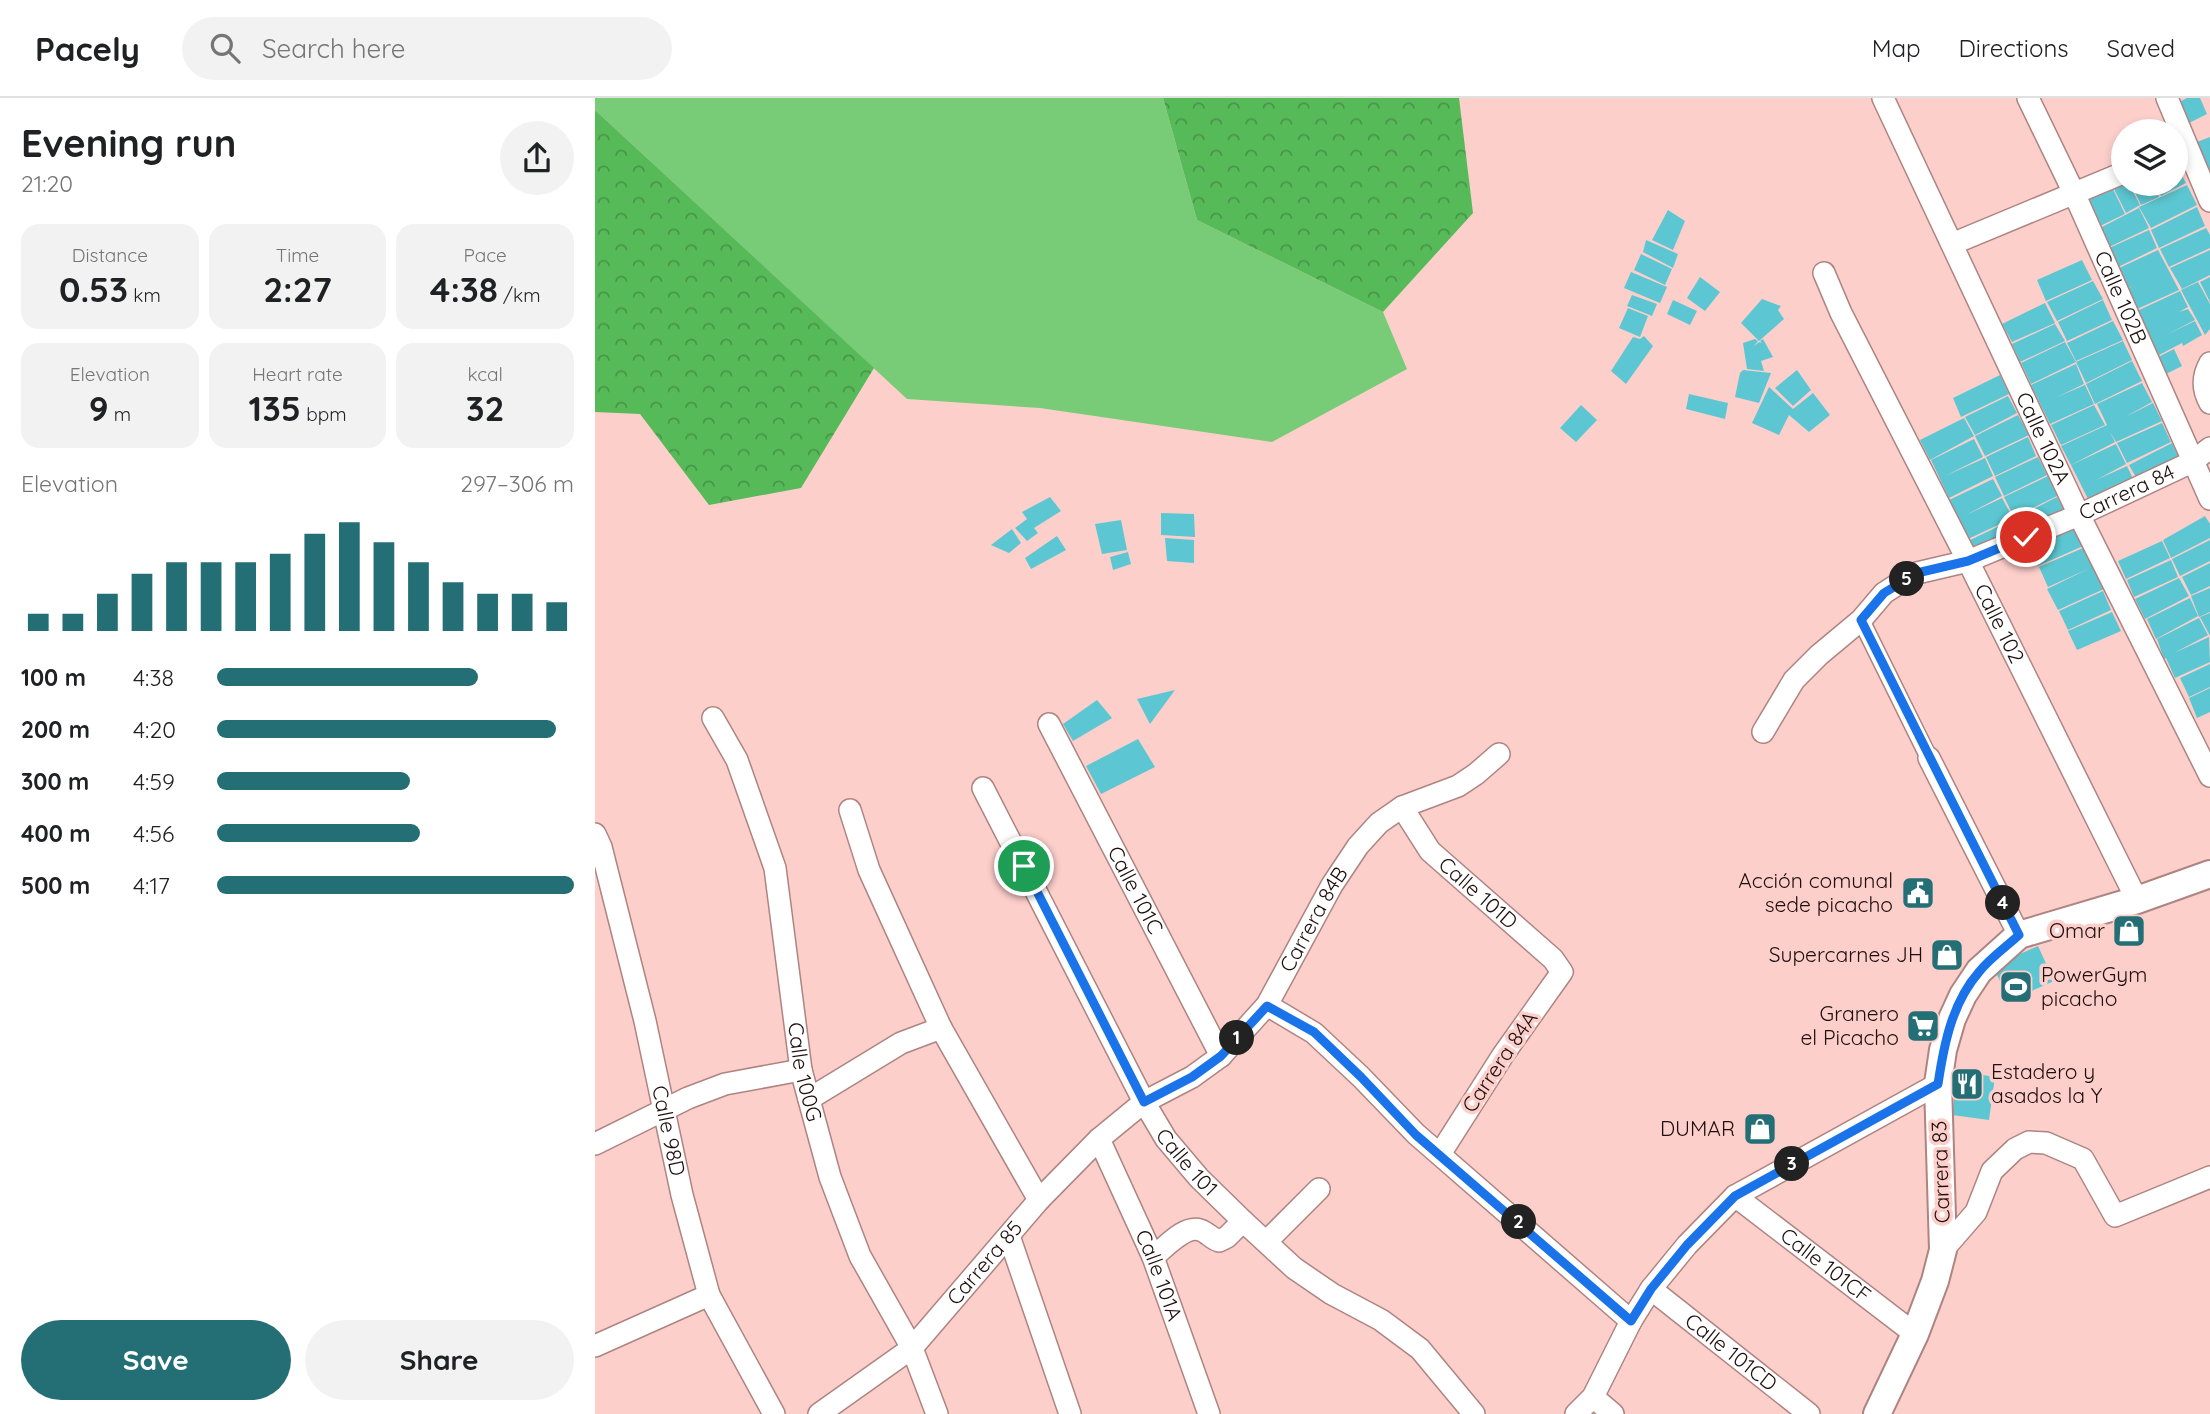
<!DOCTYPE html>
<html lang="en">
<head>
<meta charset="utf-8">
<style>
	body { margin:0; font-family:Quicksand,sans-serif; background:#f2f2f2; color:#202124; height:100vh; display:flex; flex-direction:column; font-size:26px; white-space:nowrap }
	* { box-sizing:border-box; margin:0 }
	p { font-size:23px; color:#757577 }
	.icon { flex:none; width:38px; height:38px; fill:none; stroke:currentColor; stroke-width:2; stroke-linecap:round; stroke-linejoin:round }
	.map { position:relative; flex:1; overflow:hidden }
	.side { display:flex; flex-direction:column; background:#fff; width:595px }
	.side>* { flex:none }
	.tools { position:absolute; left:1516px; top:21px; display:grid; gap:14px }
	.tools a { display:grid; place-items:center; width:77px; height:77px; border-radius:50%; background:#fff; box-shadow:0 4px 10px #0003; font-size:35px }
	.pin { position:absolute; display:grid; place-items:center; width:60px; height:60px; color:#fff; margin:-30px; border:4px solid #fff; border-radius:50%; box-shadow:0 2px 7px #0007 }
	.km { position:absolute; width:35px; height:35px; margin:-18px; border-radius:50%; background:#222; color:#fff; font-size:19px; line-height:35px; text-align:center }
	.round { display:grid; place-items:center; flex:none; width:74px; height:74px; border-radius:37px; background:#f2f2f2 }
	.head { display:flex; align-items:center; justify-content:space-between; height:119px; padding:0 21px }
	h1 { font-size:38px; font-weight:700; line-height:52px }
	.figures { display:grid; grid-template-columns:repeat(3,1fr); gap:10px; height:119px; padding:7px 21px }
	.figures div { display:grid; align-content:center; border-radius:18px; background:#f2f2f2; text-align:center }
	.figures b { font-size:35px; font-weight:700 }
	.figures small { font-size:19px; font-weight:400 }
	.figures p { font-size:19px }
	.chart { height:196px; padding:14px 21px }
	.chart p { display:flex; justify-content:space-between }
	.chart svg { width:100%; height:126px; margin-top:7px; stroke:#246f76; stroke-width:6 }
	.cta { display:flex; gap:14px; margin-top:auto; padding:14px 21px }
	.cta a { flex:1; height:80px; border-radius:42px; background:#246f76; color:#fff; font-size:28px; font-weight:700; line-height:80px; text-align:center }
	.cta a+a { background:#f2f2f2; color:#202124 }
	ul { padding:0 21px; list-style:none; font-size:23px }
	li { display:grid; grid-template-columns:112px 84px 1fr; align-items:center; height:52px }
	li i { height:18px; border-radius:9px; background:#246f76 }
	header { display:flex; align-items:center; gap:42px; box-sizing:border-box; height:98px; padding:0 35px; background:#fff; border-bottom:2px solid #e0e0e0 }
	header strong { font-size:33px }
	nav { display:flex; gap:38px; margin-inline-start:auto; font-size:24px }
	.search { width:490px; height:63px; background:#f2f2f2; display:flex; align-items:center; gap:18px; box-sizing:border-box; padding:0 24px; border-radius:38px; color:#757577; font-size:26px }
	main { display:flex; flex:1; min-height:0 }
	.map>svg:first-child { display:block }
</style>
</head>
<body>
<header>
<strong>Pacely</strong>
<div class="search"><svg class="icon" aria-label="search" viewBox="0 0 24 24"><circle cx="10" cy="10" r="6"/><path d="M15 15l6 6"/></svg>Search here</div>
<nav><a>Map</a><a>Directions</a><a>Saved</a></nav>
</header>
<main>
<section class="side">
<div class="head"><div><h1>Evening run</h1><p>21:20</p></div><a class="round"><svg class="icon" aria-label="share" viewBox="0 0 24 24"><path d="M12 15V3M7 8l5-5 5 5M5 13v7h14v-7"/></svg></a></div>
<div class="figures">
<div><p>Distance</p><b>0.53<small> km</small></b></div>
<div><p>Time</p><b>2:27</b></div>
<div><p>Pace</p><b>4:38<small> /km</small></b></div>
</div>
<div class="figures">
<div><p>Elevation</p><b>9<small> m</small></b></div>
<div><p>Heart rate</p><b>135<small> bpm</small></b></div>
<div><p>kcal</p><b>32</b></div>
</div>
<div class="chart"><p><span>Elevation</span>297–306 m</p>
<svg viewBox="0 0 160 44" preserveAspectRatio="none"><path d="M5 44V38M15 44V38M25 44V31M35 44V24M45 44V20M55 44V20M65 44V20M75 44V17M85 44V10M95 44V6M105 44V13M115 44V20M125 44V27M135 44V31M145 44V31M155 44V34"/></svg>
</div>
<ul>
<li><b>100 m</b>4:38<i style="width:73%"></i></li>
<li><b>200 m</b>4:20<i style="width:95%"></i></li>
<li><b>300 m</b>4:59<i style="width:54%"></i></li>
<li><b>400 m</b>4:56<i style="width:57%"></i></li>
<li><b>500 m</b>4:17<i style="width:100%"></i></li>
</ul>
<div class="cta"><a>Save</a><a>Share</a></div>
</section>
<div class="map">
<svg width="1615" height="1316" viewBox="0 0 1615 1316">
	<defs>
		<pattern id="forest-crowns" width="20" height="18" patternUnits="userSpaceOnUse" patternTransform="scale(1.75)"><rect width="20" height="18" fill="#57ba59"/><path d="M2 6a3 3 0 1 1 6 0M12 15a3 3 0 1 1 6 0" fill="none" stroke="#479648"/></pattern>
	</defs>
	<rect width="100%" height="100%" fill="#fdcfcb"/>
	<path fill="#78cc78" d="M0,0H568L602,122L788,214L812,271L677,344L445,310L312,301L0,12Z"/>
	<g fill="url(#forest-crowns)">
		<path d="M568,0H864L878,115L788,214L602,122Z"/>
		<path d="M0,12L279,270L206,390L114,407L45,316L0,314Z"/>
	</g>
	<g fill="#5cc7d2">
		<path d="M1592,0H1605L1612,16L1592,26L1582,5Z"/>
		<path d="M1615,39V72L1612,74L1599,45Z"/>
		<path d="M1580,64L1591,85L1566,98L1560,86H1580Z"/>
		<path d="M1528,86H1534L1545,107L1531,115L1518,89Z"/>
		<path d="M1536,86H1559L1564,99L1546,107Z"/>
		<path d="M1592,87L1602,107L1556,130L1544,109Z"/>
		<path d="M1517,89L1530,116L1501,130L1489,104Z"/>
		<path d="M1602,109L1610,128L1564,150L1556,132Z"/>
		<path d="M1544,110L1554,130L1510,151L1501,132Z"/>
		<path d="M1073,112L1090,123L1078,152L1057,142Z"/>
		<path d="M1611,130L1615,137V150L1574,169L1565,151Z"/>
		<path d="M1554,132L1562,150L1521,170L1512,151Z"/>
		<path d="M1051,142L1083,156L1078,170L1048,154Z"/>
		<path d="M1563,152L1584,192L1540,212L1530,192L1540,187L1531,191L1522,171Z"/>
		<path d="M1615,152V177L1587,191L1575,170Z"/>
		<path d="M1046,156L1077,171L1070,187L1039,172Z"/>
		<path d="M1487,162L1497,182L1451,203L1442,182Z"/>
		<path d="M1036,174L1072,189L1065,205L1029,190Z"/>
		<path d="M1105,179L1125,194L1110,213L1092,200Z"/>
		<path d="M1615,179V204L1605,184Z"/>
		<path d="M1498,183L1508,201L1462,223L1452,204Z"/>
		<path d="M1603,184L1615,206V231L1610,237L1586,192Z"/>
		<path d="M1585,193L1593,209L1584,214L1593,211L1600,222L1573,236L1600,223L1607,237L1588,248L1587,245L1564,257L1542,213Z"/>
		<path d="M1037,197L1062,206L1057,218L1032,208Z"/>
		<path d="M1167,201L1186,208L1183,212L1189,221L1164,243L1146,225Z"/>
		<path d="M1078,202L1102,213L1095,227L1072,216Z"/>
		<path d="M1508,202L1517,222L1472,243L1463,224Z"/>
		<path d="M1450,205L1460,225L1417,244L1407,226Z"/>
		<path d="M1033,210L1053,218L1045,239L1024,230Z"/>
		<path d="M1518,223L1528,242L1481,263L1472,245Z"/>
		<path d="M1460,226L1470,243L1425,264L1417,246Z"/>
		<path d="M1049,238L1058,248L1031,286L1016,273L1038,239L1045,241Z"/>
		<path d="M1160,241L1163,243L1159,248L1164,244L1167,245L1165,243L1168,241L1178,259L1166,263L1169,273L1152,271L1148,245Z"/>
		<path d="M1528,243L1537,262L1491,285L1481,264Z"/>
		<path d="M1470,244L1481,264L1436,286L1426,265Z"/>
		<path d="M1579,251L1587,268L1571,276L1563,259Z"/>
		<path d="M1537,263L1547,283L1500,306L1491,286Z"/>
		<path d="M1481,266L1489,286L1462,299L1490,287L1499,306L1455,326L1436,287Z"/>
		<path d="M1148,272L1176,275L1164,305L1140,299L1145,275Z"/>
		<path d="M1202,272L1216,292L1198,308L1180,290Z"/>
		<path d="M1405,277L1414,296L1366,319L1358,300Z"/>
		<path d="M1547,285L1557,304L1530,319L1558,305L1567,323L1521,344L1515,334L1520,344L1476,367L1466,348L1512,327L1502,306Z"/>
		<path d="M1174,289L1198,311L1218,295L1235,317L1214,334L1194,317L1184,337L1157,325Z"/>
		<path d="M1094,296L1133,305L1130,321L1091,311Z"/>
		<path d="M1413,298L1422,315L1380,337L1370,319Z"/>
		<path d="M986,307L1002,322L981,344L965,330Z"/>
		<path d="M1499,307L1510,327L1466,347L1456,327Z"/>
		<path d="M1423,317L1434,337L1390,358L1380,338Z"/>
		<path d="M1369,320L1379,338L1335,362L1325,342Z"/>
		<path d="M1567,325L1576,344L1532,365L1522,345Z"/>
		<path d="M1433,339L1441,358L1400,378L1391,359Z"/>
		<path d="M1379,341L1388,359L1350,378L1390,360L1398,378L1354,400L1336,362Z"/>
		<path d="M1577,345L1584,360L1542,381L1534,367Z"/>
		<path d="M1521,346L1531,366L1501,382L1532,368L1539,383L1494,403L1476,367Z"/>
		<path d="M1443,359L1452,377L1409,398L1400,379Z"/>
		<path d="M1453,378L1462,398L1419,419L1409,399Z"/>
		<path d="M1398,381L1407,398L1371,417L1407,400L1418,420L1373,441L1354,402Z"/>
		<path d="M455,399L466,413L439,430L443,435L432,443L420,430L432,421L427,414Z"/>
		<path d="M1462,399L1470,414L1428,435L1421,420Z"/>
		<path d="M566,415L599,416L600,439L566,437Z"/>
		<path d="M1610,418L1615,426V440L1576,460L1568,442Z"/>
		<path d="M1419,421L1426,437L1380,458L1373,443Z"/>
		<path d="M526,422L532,452L507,456L500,426Z"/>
		<path d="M417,431L426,445L414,455L396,447Z"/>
		<path d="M1479,431L1488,448L1443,468L1435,451Z"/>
		<path d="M462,438L471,452L436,471L430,460Z"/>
		<path d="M570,440L599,442V465L572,463Z"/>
		<path d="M1615,442V463L1585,478L1577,461Z"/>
		<path d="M1567,443L1575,460L1531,481L1523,463Z"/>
		<path d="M1488,450L1509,491L1463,512L1452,491L1495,470L1453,489L1444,469Z"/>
		<path d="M533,454L536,466L518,472L515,459Z"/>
		<path d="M1576,462L1583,479L1539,499L1532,482Z"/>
		<path d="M1615,465V488L1596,497L1587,479Z"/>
		<path d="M1584,480L1594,498L1550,521L1540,501Z"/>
		<path d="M1615,490V514L1604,519L1596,498Z"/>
		<path d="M1508,493L1516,512L1473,532L1464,513Z"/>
		<path d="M1595,500L1603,518L1561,541L1552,521Z"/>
		<path d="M1517,514L1526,533L1482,552L1473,533Z"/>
		<path d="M1615,515V538L1605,519Z"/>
		<path d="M1604,520L1613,537L1579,555L1614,539L1615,564L1580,580L1571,560L1569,561L1562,541Z"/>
		<path d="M1615,566V589L1594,599L1585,580Z"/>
		<path d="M1615,590V614L1602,620L1594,600Z"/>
		<path d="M580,592L555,626L542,601Z"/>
		<path d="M502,602L517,620L478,643L468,626Z"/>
		<path d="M543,641L560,669L506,696L491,668Z"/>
		<path d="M1443,848L1459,883L1414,903L1398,868Z"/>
		<path d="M1363,973L1400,979L1394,1022L1357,1017Z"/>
	</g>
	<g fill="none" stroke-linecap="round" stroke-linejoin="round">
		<defs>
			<path id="pedestrian" d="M1266,522L1334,660"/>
			<g id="minor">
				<path id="s1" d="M1288,0L1484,417L1615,678"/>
				<path id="s2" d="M1433,0L1479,95L1615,401"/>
				<path d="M1572,0L1615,103"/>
				<path d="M1357,146L1528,75"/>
				<path id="s3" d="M1229,175L1246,215L1373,463L1542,802"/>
				<path d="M1615,265C1607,279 1607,291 1615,305"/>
				<path id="s4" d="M118,620L142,662L180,770L206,972L235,1079L265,1158L317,1250L342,1316"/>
				<path id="s5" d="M454,626L626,958"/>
				<path id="s6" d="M1168,634L1199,582L1224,557L1266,522L1289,495L1303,486L1322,475L1373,463L1484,417L1597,364L1615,350"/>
				<path d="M1334,660L1424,837"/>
				<path id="s7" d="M388,690L549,1004L571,1041L604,1080L648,1123L699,1170L737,1196L786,1222L825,1251L879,1316"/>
				<path id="s8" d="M807,709L835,753L958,861L967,874L908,957L845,1056"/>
				<path d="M255,712L274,772L346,930L444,1102"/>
				<path id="s9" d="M0,736L6,749L50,923L87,1097L114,1197L179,1316"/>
				<path d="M672,907L719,935L766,979L821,1036L1036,1223"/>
				<path d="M214,1001L306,945L346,930"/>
				<path id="s10" d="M504,1041L558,1159L614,1316"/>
				<path d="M0,1046L93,1000L130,986L206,972"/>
				<path id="s11" d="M1140,1098L1320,1236"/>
				<path d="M414,1138L475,1316"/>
				<path d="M672,1143L724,1091"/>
				<path d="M1348,1152L1381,1114L1397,1073L1420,1051L1434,1044L1451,1045L1488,1061L1520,1118L1615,1079"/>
				<path d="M558,1159C570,1150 589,1127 605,1132C612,1134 617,1141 624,1143L632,1139L648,1123"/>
				<path id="s12" d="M1056,1191L1214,1316"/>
				<path d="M0,1248L114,1197"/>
				<path d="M998,1299L1018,1316"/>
				<path id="s13" d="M224,1316L317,1250L444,1102L504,1041L549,1004L597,979L626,958L672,907L737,787L763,748L784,725L807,709L863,688L881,676L904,656"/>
				<path d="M981,1316L998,1299L1036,1223L1056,1191L1092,1147L1140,1098L1343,986"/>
			</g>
			<path id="tertiary" d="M1282,1316L1320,1236L1340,1183L1348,1152L1343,986L1348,952L1357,921L1368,897L1384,873L1424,837L1542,802L1615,776"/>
		</defs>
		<use href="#pedestrian" stroke="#ae8481" stroke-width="19"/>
		<use href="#minor" stroke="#ae8481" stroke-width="24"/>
		<use href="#tertiary" stroke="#ae8481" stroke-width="30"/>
		<use href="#pedestrian" stroke="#fff" stroke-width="16"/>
		<use href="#minor" stroke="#fff" stroke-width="21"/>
		<use href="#tertiary" stroke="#fff" stroke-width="26"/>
	</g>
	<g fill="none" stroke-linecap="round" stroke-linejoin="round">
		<defs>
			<path id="route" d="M429,768L549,1004L597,979L626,958L672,908L719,934L766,979L821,1037L1036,1223L1056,1191L1092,1147L1140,1098L1343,986C1349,946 1357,905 1384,874C1395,860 1411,849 1424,837L1266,522L1289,495L1322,475L1373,463L1431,439"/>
		</defs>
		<use href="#route" stroke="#fff" stroke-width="14"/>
		<use href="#route" stroke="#1a73e8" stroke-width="9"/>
	</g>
	<defs>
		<symbol id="civic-square" viewBox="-11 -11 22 22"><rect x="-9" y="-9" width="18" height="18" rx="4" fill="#246f76" stroke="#fdcfcb"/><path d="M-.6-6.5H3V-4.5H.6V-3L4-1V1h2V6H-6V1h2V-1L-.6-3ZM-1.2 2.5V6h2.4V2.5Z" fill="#fff"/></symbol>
		<symbol id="shop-square" viewBox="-11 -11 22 22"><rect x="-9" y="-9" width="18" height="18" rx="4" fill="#246f76" stroke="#fdcfcb"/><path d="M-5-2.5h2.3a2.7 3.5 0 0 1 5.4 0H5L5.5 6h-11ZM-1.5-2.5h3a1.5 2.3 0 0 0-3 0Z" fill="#fff"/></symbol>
		<symbol id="stadium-square" viewBox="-11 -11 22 22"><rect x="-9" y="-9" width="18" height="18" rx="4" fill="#246f76" stroke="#fdcfcb"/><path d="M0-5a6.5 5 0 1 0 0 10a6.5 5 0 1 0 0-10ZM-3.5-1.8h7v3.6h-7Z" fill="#fff"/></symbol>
		<symbol id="supermarket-square" viewBox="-11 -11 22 22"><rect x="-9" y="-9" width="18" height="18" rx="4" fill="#246f76" stroke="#fdcfcb"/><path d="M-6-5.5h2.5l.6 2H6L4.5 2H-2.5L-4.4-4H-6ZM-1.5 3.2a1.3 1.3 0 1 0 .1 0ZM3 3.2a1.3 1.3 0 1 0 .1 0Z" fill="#fff"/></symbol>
		<symbol id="restaurant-square" viewBox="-11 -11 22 22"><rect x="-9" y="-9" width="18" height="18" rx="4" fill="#246f76" stroke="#fdcfcb"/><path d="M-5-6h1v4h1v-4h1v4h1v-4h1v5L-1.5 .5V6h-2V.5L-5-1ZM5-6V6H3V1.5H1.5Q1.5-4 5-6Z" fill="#fff"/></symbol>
	</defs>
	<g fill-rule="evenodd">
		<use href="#civic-square" x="1304" y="776" width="38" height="38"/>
		<use href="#shop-square" x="1515" y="814" width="38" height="38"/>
		<use href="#shop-square" x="1333" y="838" width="38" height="38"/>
		<use href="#stadium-square" x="1402" y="870" width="38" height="38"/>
		<use href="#supermarket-square" x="1309" y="909" width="38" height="38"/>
		<use href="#restaurant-square" x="1353" y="967" width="38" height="38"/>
		<use href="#shop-square" x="1146" y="1012" width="38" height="38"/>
	</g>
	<g text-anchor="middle" stroke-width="7" stroke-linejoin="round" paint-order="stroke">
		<g font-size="21" fill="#1e0f0e" stroke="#fdcfcb">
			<text dy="7" stroke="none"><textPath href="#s2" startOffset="220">Calle 102B</textPath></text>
			<text dy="7" stroke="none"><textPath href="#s1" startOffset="376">Calle 102A</textPath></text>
			<text dy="7" stroke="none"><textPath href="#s6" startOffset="450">Carrera 84</textPath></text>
			<text dy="7" stroke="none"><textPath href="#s3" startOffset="392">Calle 102</textPath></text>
			<text dy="7" stroke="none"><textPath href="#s5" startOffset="187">Calle 101C</textPath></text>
			<text dy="7" stroke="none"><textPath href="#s8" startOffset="116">Calle 101D</textPath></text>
			<text dy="7" stroke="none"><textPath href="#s13" startOffset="709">Carrera 84B</textPath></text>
			<text transform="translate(905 964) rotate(-56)" y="7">Carrera 84A</text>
			<text dy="7" stroke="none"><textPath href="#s4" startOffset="369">Calle 100G</textPath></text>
			<text dy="7" stroke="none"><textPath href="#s9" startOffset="306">Calle 98D</textPath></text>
			<text dy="7" stroke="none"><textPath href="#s7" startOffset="427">Calle 101</textPath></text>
			<text transform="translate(1346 1074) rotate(-92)" y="7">Carrera 83</text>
			<text dy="7" stroke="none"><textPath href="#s13" startOffset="226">Carrera 85</textPath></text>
			<text dy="7" stroke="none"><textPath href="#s11" startOffset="114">Calle 101CF</textPath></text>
			<text dy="7" stroke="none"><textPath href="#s10" startOffset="149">Calle 101A</textPath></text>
			<text dy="7" stroke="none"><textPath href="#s12" startOffset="102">Calle 101CD</textPath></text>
		</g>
		<g font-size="21" fill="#1e0f0e" stroke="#fdcfcb" text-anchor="end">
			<text x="1298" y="790">Acción comunal<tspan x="1298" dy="24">sede picacho</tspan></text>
			<text x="1510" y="840">Omar</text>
			<text x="1328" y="864">Supercarnes JH</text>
			<text x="1446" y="884" text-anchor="start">PowerGym<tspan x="1446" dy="24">picacho</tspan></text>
			<text x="1304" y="923">Granero<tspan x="1304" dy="24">el Picacho</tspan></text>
			<text x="1396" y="981" text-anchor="start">Estadero y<tspan x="1396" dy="24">asados la Y</tspan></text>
			<text x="1140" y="1038">DUMAR</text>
		</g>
	</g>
</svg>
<div class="tools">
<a><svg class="icon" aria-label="layers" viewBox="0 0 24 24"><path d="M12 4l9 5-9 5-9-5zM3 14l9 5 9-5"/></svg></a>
</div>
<div class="pin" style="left:429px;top:768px;background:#1e9e55"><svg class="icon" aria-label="arrive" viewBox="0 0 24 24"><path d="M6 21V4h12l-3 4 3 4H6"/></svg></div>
<div class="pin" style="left:1431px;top:439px;background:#d93025"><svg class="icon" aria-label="check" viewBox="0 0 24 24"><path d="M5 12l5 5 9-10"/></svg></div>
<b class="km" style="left:642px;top:940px">1</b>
<b class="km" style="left:924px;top:1124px">2</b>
<b class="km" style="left:1197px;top:1066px">3</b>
<b class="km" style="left:1408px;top:805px">4</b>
<b class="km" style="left:1312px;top:481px">5</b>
</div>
</main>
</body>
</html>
